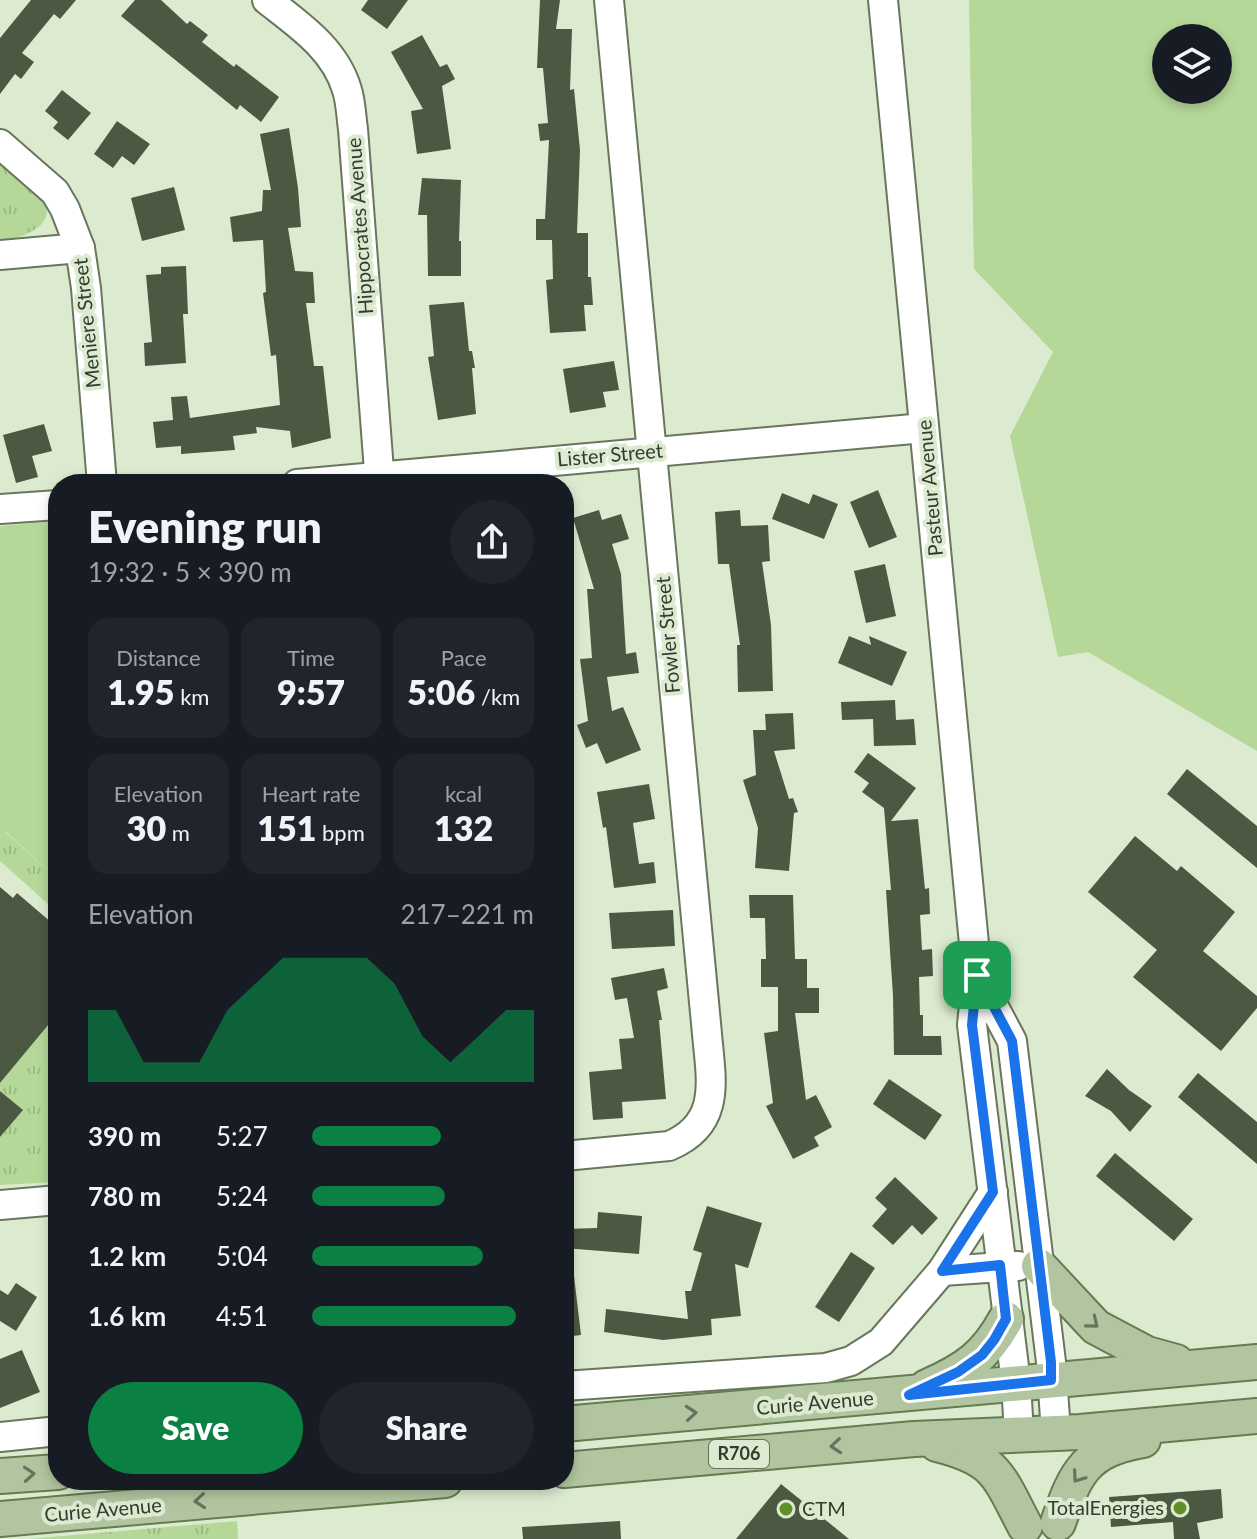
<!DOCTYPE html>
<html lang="en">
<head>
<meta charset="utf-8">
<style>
	body { margin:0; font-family:Lato,sans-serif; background:#20242c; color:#f1f3f6; height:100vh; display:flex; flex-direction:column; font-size:30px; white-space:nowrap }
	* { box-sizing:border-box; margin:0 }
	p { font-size:26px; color:#9ea1a6 }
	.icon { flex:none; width:44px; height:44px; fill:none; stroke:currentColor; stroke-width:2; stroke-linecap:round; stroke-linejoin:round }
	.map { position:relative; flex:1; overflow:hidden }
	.panel { position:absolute; left:48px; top:474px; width:526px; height:1016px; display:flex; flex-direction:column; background:#171b24; border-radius:32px; box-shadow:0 4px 12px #0003 }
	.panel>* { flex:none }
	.fabs { position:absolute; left:1152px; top:24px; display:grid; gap:16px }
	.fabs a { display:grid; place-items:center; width:80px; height:80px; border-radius:50%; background:#171b24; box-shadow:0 4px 12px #0003; font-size:40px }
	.pin { position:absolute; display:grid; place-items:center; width:68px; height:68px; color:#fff; margin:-34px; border-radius:16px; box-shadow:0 4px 12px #0006 }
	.round { display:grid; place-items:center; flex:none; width:84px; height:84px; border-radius:42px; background:#20242c }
	.headline { display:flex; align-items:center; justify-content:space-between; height:136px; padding:0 40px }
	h1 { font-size:44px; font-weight:800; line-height:60px }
	.stats { display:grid; grid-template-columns:repeat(3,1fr); gap:12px; height:136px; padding:8px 40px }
	.stats div { display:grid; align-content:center; border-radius:20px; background:#20242c; text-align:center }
	.stats b { font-size:34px; font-weight:800 }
	.stats small { font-size:22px; font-weight:400 }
	.stats p { font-size:22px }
	.chart { height:224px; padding:16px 40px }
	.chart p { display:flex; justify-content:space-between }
	.chart svg { width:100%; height:144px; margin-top:8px; fill:#0b8043; opacity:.7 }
	.primary-button { display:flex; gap:16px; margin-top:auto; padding:16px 40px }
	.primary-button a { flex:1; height:92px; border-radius:48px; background:#0b8043; color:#fff; font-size:32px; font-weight:800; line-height:92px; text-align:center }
	.primary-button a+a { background:#20242c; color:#f1f3f6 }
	ul { padding:0 40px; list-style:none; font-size:26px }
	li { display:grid; grid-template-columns:128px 96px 1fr; align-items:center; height:60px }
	li i { height:20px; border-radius:10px; background:#0b8043 }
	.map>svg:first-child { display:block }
</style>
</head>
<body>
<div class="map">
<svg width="1257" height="1539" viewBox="0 0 1257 1539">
	<defs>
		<pattern id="park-tufts" width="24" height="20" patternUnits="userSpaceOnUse" patternTransform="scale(2)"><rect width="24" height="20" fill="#b5d899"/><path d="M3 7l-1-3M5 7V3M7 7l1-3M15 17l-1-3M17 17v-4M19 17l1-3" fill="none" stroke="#9cba84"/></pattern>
	</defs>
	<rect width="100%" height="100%" fill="#dcebd0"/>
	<g fill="#b5d899" fill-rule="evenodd">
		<path d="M969,0H1257V751L1088,652L1058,657L1010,436L1053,352L974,269ZM1166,38H1218V90H1166Z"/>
		<path d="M58,521V879L5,831L0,836V526Z"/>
	</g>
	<g fill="url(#park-tufts)">
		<path d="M0,160C12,170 31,181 40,194C63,225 23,238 0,241Z"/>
		<path d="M4,831L58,879V913L0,861V836Z"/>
		<path d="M58,992V1182L0,1185V1137L22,1110L0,1091V1083Z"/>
		<path d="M237,1521L238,1539H27Z"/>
	</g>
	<g fill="#4c5942">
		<path d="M31,0H76L60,19L54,14L22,53L34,62L21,79L15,74L0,94V38Z"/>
		<path d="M135,0H161L187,24L190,21L208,35L202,42L234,67L236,64L279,97L261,122L240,105L237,110L121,16Z"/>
		<path d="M368,0H408L387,29L361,10Z"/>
		<path d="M540,0H560L556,29H572L570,90L574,89L580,150L577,233H588V277H591L593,305H584L586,331L550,333L546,280L553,279L552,240H536V219H545L549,140L540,141L538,124L548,123L543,68H537Z"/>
		<path d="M422,35L440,67L447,64L455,79L442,86L451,149L417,154L411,111L423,109L391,52Z"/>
		<path d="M62,90L91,113L68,140L53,128L58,122L45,111Z"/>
		<path d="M117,121L150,144L134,165L122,156L113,168L94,154Z"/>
		<path d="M289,128L298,188L301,227L288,228L295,271L313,272L315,303H306L314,366H323L331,438L292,448L290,431L256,427L257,433L233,436L235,450L181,454V446L156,448L153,422L173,420L171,397L187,396L190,418L280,405L276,355L271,356L263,293L266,292L263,240L233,242L230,217L262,211L263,190H271L260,134Z"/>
		<path d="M422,178L461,180L459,241H461V276H428L427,215H418Z"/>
		<path d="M174,187L185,230L142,241L131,198Z"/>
		<path d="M186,266L188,314H183L186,363L145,366L144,343L152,342L146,275L161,274V267Z"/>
		<path d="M464,302L469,351H472L475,368H472L476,414L438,420L428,357L434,356L429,305Z"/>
		<path d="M614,361L619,390L603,392L606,407L570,413L563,369Z"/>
		<path d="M44,424L52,451L32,456L38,477L16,483L3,435Z"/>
		<path d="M878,490L897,537L869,548L850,502Z"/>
		<path d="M782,493L809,504L813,494L838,504L824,539L772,519Z"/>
		<path d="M599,510L602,520L621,514L629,539L612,544L621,574L626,654L636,652L639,673L607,677L612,711L623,707L641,750L606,764L597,743L586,748L577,725L588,721L580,659L592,658L587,589H594L573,518Z"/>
		<path d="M740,510L741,526L768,525L770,561L762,562L771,625L773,691L738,692L737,645H740L729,564H718L715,512Z"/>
		<path d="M885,564L896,616L866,623L854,571Z"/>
		<path d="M849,636L871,645L869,636L907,652L892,686L838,663Z"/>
		<path d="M895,700L896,720L914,719L916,745L874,746L873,719L842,720L841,702Z"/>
		<path d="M793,713L795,749L774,751L789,799L793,798L798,812L794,813L789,871L755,868L758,828L743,780L756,775L753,730H766L765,714Z"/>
		<path d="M868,753L916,788L891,821L918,819L925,889L929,888L930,914L920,915L922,950L932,949L933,976L919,977L920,1015H923V1036H941L942,1055H894L893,996L886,890H891L884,808L862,792L869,783L854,772Z"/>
		<path d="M1187,769L1257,826V868L1167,794Z"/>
		<path d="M649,784L655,819L633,823L639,864L654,862L656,883L614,888L606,827L603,828L597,792Z"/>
		<path d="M1135,836L1177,871L1181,866L1235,912L1203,951L1257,996V1008L1221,1051L1133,977L1157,950L1088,892Z"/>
		<path d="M0,887L13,898L17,893L52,923L48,928L58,937V1013L0,1083Z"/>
		<path d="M749,895H793L795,959H807V988H819V1013H795L806,1100L816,1095L832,1127L814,1137L819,1146L793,1159L766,1106L773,1103L764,1033L778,1031V987H761V959H766L765,918H750Z"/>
		<path d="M673,910L675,946L612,949L609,913Z"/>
		<path d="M664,968L668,988L657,991L662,1020H659L666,1099L622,1102L623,1118L593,1120L589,1072L622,1069L619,1039L634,1038L627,998L615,1000L611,978Z"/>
		<path d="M1107,1069L1129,1090L1152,1106L1130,1132L1111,1111L1085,1096Z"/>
		<path d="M1198,1073L1257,1122V1164L1178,1097Z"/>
		<path d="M889,1079L942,1115L925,1140L873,1104Z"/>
		<path d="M0,1091L23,1110L0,1137Z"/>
		<path d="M1115,1153L1193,1219L1174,1241L1096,1176Z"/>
		<path d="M895,1177L938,1218L922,1235L912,1225L893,1245L872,1226L887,1209L875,1198Z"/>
		<path d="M707,1206L762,1223L748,1268L735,1264L741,1316L711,1319L712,1335L663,1340L604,1332L606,1309L688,1319L685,1291H691L702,1253L693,1250Z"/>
		<path d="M598,1212L642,1216L639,1254L564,1248V1229L597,1228Z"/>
		<path d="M851,1252L875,1268L839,1322L815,1307Z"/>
		<path d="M564,1276H574L581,1335L564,1337Z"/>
		<path d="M16,1283L37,1297L16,1331L0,1321V1290L8,1295Z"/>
		<path d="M22,1350L40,1392L0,1408V1359Z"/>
		<path d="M781,1484L849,1539H736Z"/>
		<path d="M1221,1489L1223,1518L1197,1523L1200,1539H1174L1173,1522L1111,1527L1109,1497Z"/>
		<path d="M620,1521L621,1539H523L522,1527Z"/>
	</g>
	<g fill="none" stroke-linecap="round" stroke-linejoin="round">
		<defs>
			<g id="minor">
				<path d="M267,0C299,25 335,49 347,90C351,102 351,116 353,129L380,484"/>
				<path d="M883,0L977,975L972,1025L1016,1383L1019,1434"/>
				<path d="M0,144L55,192L65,209L80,248L86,288L102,484"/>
				<path d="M0,255L80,248"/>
				<path d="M297,484L924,428"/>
				<path d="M0,509L58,505"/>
				<path d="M977,975L1012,1041L1051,1362L1056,1432"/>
				<path d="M564,1156L669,1146C722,1124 711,1080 707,1034L609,0"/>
				<path d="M0,1205L58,1200"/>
				<path d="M942,1271L1018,1266"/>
				<path d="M564,1386L826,1368L851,1361L881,1342L942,1271L993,1192"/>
				<path d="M0,1437L58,1431"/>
			</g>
			<g id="major">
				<path d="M1039,1266L1096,1327L1147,1354L1176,1362"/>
				<path d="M927,1387C966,1370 986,1356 1006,1319"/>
				<path d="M564,1424L1257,1362"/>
				<path d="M937,1444C997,1459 998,1475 1025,1526"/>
				<path d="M564,1470L914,1439L1080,1432L1257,1416"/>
				<path d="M0,1476L58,1472"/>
				<path d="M0,1519L445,1480"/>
				<path d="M1058,1523C1076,1471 1086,1450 1143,1440"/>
			</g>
		</defs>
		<use href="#minor" stroke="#69765e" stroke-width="32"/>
		<use href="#major" stroke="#647d4f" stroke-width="38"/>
		<use href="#minor" stroke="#fff" stroke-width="28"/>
		<use href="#major" stroke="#b1c6a0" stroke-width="34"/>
	</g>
	<defs><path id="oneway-chevron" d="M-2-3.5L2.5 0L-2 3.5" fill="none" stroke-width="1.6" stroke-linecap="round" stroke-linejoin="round" transform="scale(2)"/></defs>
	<g stroke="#67735d">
		<use href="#oneway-chevron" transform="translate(1093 1323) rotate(39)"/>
		<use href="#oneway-chevron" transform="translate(691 1413) rotate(-5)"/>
		<use href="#oneway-chevron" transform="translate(836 1446) rotate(175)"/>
		<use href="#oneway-chevron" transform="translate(29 1474) rotate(-4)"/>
		<use href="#oneway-chevron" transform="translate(1078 1477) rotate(125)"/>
		<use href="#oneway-chevron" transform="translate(200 1501) rotate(175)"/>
	</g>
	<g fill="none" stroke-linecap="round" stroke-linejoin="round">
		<defs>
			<path id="route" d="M977,975L1012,1041L1051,1362V1380L909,1395L958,1372L982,1355L994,1340L1006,1319L1000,1265L942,1271L993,1192L972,1025Z"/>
		</defs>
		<use href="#route" stroke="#fff" stroke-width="16"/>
		<use href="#route" stroke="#1a73e8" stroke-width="10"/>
	</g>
	<g fill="#5f9028" stroke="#dcebd0" stroke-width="3">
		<circle cx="1180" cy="1508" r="8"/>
		<circle cx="786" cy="1509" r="8"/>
	</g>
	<g text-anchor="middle" stroke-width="8" stroke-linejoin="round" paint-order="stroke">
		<rect fill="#dcebd0" stroke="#677060" stroke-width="2" x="709" y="1440" width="60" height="28" rx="6"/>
		<g font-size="18" font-weight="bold" fill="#353b30">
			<text x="739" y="1460">R706</text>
		</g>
		<g font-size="20" fill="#353b30" stroke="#dcebd0">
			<text transform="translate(360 226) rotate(-94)" y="7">Hippocrates Avenue</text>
			<text transform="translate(87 323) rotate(-96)" y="7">Meniere Street</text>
			<text transform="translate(610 455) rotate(-5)" y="7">Lister Street</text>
			<text transform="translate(930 488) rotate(-95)" y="7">Pasteur Avenue</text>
			<text transform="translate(668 635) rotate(-95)" y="7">Fowler Street</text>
			<text transform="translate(815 1403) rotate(-5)" y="7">Curie Avenue</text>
			<text transform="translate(103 1510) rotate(-5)" y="7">Curie Avenue</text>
		</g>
		<g font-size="20" fill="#353b30" stroke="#dcebd0" text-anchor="end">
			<text x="1164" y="1515">TotalEnergies</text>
			<text x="802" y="1516" text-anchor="start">CTM</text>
		</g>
	</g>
</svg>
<div class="fabs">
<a><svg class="icon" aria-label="layers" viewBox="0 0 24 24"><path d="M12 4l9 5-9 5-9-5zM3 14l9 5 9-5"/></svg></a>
</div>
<div class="pin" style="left:977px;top:975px;background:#1e9e55"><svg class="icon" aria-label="arrive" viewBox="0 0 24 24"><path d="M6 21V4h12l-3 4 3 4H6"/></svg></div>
<section class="panel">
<div class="headline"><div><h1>Evening run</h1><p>19:32 · 5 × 390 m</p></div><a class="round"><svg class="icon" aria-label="share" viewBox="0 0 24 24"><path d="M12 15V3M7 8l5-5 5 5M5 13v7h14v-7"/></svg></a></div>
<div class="stats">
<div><p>Distance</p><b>1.95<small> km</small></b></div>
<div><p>Time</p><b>9:57</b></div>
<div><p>Pace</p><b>5:06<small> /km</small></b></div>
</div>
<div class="stats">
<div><p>Elevation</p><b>30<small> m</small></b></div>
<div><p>Heart rate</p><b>151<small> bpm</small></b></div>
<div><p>kcal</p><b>132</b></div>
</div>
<div class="chart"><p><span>Elevation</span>217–221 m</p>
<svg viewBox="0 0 160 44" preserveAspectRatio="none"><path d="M0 44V22L10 22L20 38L30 38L40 38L50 22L60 14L70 6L80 6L90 6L100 6L110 14L120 30L130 38L140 30L150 22L160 22V44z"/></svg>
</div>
<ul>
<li><b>390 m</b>5:27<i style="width:58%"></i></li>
<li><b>780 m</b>5:24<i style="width:60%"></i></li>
<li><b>1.2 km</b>5:04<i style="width:77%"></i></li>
<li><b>1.6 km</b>4:51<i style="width:92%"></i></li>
</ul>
<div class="primary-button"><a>Save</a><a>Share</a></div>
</section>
</div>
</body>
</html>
